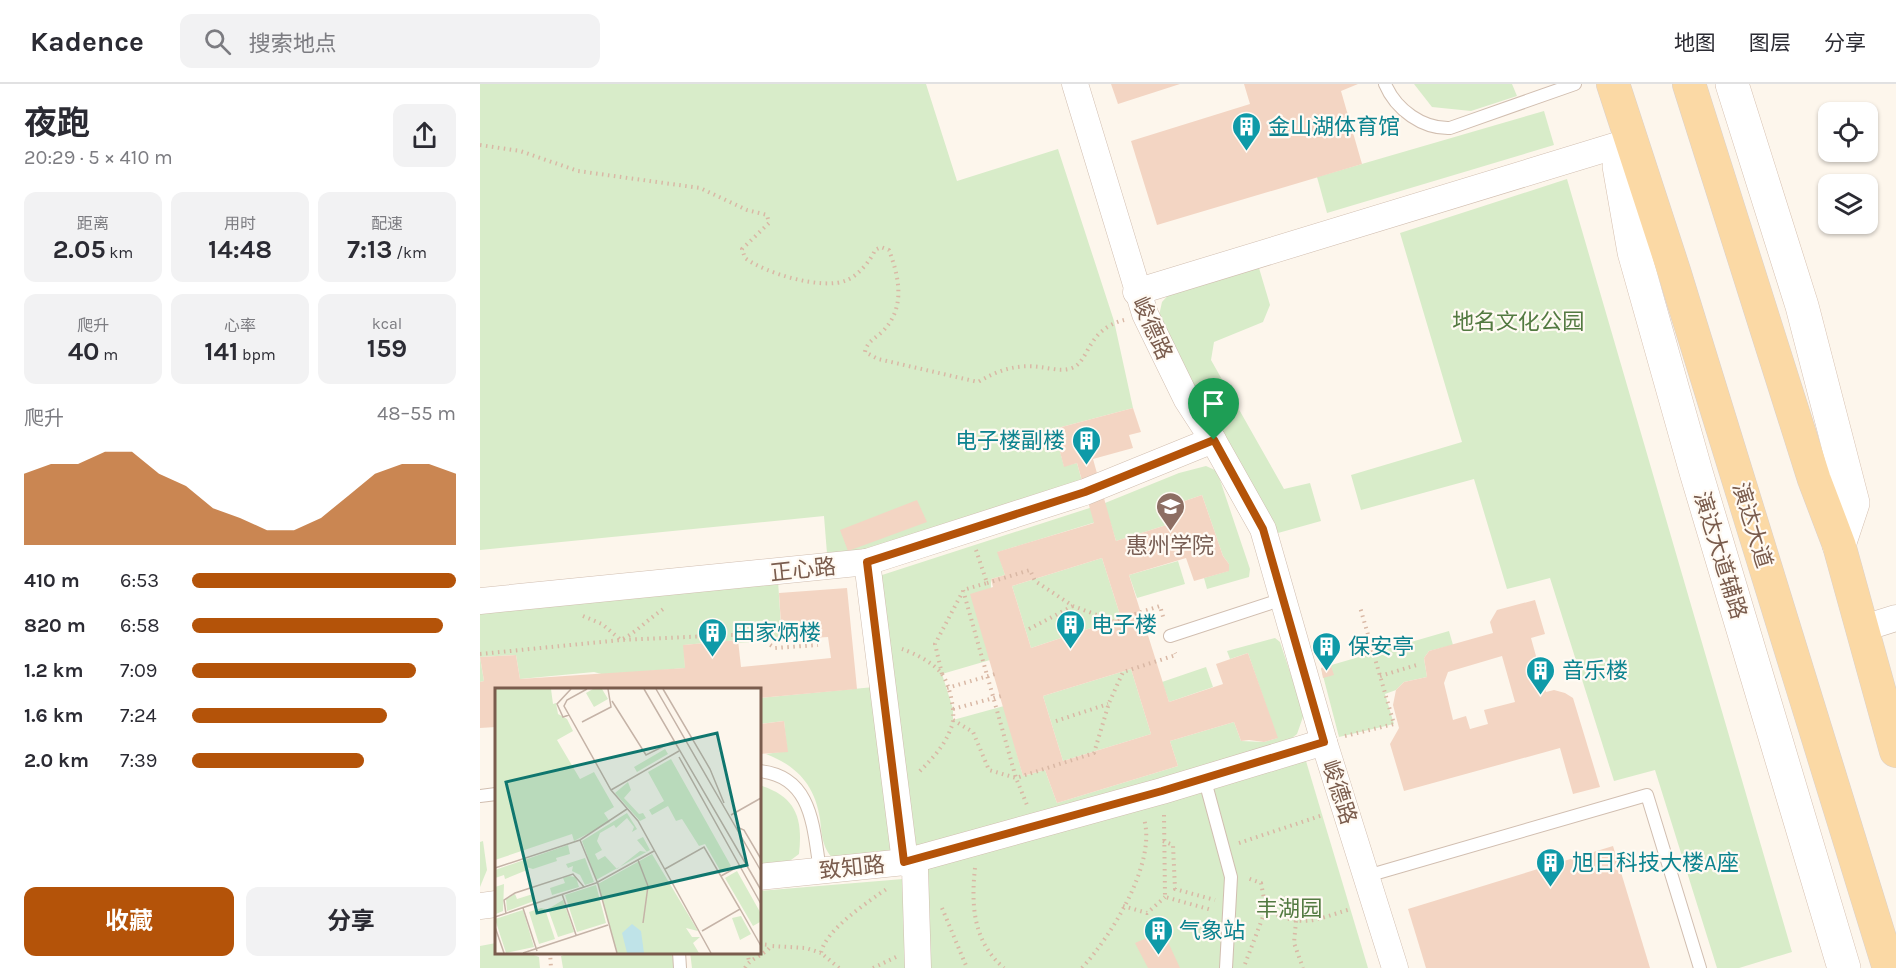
<!DOCTYPE html>
<html lang="zh">
<head>
<meta charset="utf-8">
<style>
	body { margin:0; font-family:Karla,"Noto Sans SC",sans-serif; background:#f2f2f3; color:#2b2b33; height:100vh; display:flex; flex-direction:column; font-size:22px; white-space:nowrap }
	* { box-sizing:border-box; margin:0 }
	p { font-size:20px; color:#7c7c81 }
	.icon { flex:none; width:33px; height:33px; fill:none; stroke:currentColor; stroke-width:2; stroke-linecap:round; stroke-linejoin:round }
	.map { position:relative; flex:1; overflow:hidden }
	.panel { display:flex; flex-direction:column; background:#fff; width:480px }
	.panel>* { flex:none }
	.controls { position:absolute; left:1338px; top:18px; display:grid; gap:12px }
	.controls a { display:grid; place-items:center; width:60px; height:60px; border-radius:12px; background:#fff; box-shadow:0 2px 4px #0004; font-size:30px }
	.pin { position:absolute; display:grid; place-items:center; width:51px; height:51px; color:#fff; margin:-62px -26px; border-radius:50% 50% 50% 0; rotate:-45deg; box-shadow:0 0 6px #0007 }
	.pin .icon { rotate:45deg }
	.round { display:grid; place-items:center; flex:none; width:63px; height:63px; border-radius:12px; background:#f2f2f3 }
	.headline { display:flex; align-items:center; justify-content:space-between; height:102px; padding:0 24px }
	h1 { font-size:33px; font-weight:700; line-height:45px }
	.metrics { display:grid; grid-template-columns:repeat(3,1fr); gap:9px; height:102px; padding:6px 24px }
	.metrics div { display:grid; align-content:center; border-radius:12px; background:#f2f2f3; text-align:center }
	.metrics b { font-size:26px; font-weight:700 }
	.metrics small { font-size:16px; font-weight:400 }
	.metrics p { font-size:16px }
	.chart { height:168px; padding:12px 24px }
	.chart p { display:flex; justify-content:space-between }
	.chart svg { width:100%; height:108px; margin-top:6px; fill:#b45309; opacity:.7 }
	.action { display:flex; gap:12px; margin-top:auto; padding:12px 24px }
	.action a { flex:1; height:69px; border-radius:12px; background:#b45309; color:#fff; font-size:24px; font-weight:700; line-height:69px; text-align:center }
	.action a+a { background:#f2f2f3; color:#2b2b33 }
	ul { padding:0 24px; list-style:none; font-size:20px }
	li { display:grid; grid-template-columns:96px 72px 1fr; align-items:center; height:45px }
	li i { height:15px; border-radius:8px; background:#b45309 }
	header { display:flex; align-items:center; gap:36px; box-sizing:border-box; height:84px; padding:0 30px; background:#fff; border-bottom:2px solid #e1e1e2 }
	header strong { font-size:28px }
	nav { display:flex; gap:33px; margin-inline-start:auto; font-size:21px }
	.search { width:420px; height:54px; background:#f2f2f3; display:flex; align-items:center; gap:15px; box-sizing:border-box; padding:0 21px; border-radius:12px; color:#7c7c81; font-size:22px }
	main { display:flex; flex:1; min-height:0 }
	.map>svg:first-child { display:block }
</style>
</head>
<body>
<header>
<strong>Kadence</strong>
<div class="search"><svg class="icon" aria-label="search" viewBox="0 0 24 24"><circle cx="10" cy="10" r="6"/><path d="M15 15l6 6"/></svg>搜索地点</div>
<nav><a>地图</a><a>图层</a><a>分享</a></nav>
</header>
<main>
<section class="panel">
<div class="headline"><div><h1>夜跑</h1><p>20:29 · 5 × 410 m</p></div><a class="round"><svg class="icon" aria-label="share" viewBox="0 0 24 24"><path d="M12 15V3M7 8l5-5 5 5M5 13v7h14v-7"/></svg></a></div>
<div class="metrics">
<div><p>距离</p><b>2.05<small> km</small></b></div>
<div><p>用时</p><b>14:48</b></div>
<div><p>配速</p><b>7:13<small> /km</small></b></div>
</div>
<div class="metrics">
<div><p>爬升</p><b>40<small> m</small></b></div>
<div><p>心率</p><b>141<small> bpm</small></b></div>
<div><p>kcal</p><b>159</b></div>
</div>
<div class="chart"><p><span>爬升</span>48–55 m</p>
<svg viewBox="0 0 160 44" preserveAspectRatio="none"><path d="M0 44V15L10 11L20 11L30 6L40 6L50 15L60 20L70 29L80 33L90 38L100 38L110 33L120 24L130 15L140 11L150 11L160 15V44z"/></svg>
</div>
<ul>
<li><b>410 m</b>6:53<i style="width:100%"></i></li>
<li><b>820 m</b>6:58<i style="width:95%"></i></li>
<li><b>1.2 km</b>7:09<i style="width:85%"></i></li>
<li><b>1.6 km</b>7:24<i style="width:74%"></i></li>
<li><b>2.0 km</b>7:39<i style="width:65%"></i></li>
</ul>
<div class="action"><a>收藏</a><a>分享</a></div>
</section>
<div class="map">
<svg width="1416" height="884" viewBox="0 0 1416 884">
	<rect width="100%" height="100%" fill="#fdf6ec"/>
	<g fill="#d8ecc9">
		<path d="M0,0H446L477,97L578,65L634,237L653,324L574,345L584,382L597,379L605,408L348,482L344,432L0,466Z"/>
		<path d="M934,0H1032L1037,12L991,27L952,23Z"/>
		<path d="M1064,27L1074,61L847,129L837,93Z"/>
		<path d="M1087,95L1312,868L1259,884H1237L1175,686L1134,697L1070,494L1027,505L994,395L881,426L871,391L982,358L920,149Z"/>
		<path d="M779,184L790,221L783,238L734,258L731,276L804,405L830,399L841,437L798,449L712,305L678,236L682,218L691,208Z"/>
		<path d="M726,382L737,387L770,485L769,493L727,505L724,494L748,487L749,480L743,472L722,411L690,422L696,438L636,457L629,434L518,468L525,491L511,495L510,576L462,590L473,625V636L524,622L543,692L565,686L577,719L698,682L690,657L754,638L761,657L784,658L797,654L768,569L750,575L747,567L795,554L800,558L824,630L817,650L801,663L450,765L431,760L399,492L625,419L699,389Z"/>
		<path d="M622,474L641,534L551,564L532,502Z"/>
		<path d="M698,477L705,500L657,514L649,491Z"/>
		<path d="M298,497L302,556L259,559L258,556L204,561L205,584L125,591L114,588L40,595L36,571L0,573L4,597L0,598V526Z"/>
		<path d="M969,547L973,561L949,567L944,574L947,593L924,598L916,606L905,610L914,640L859,653L841,584Z"/>
		<path d="M726,583L733,603L689,618L682,598Z"/>
		<path d="M651,585L671,650L583,677L563,612Z"/>
		<path d="M394,603L413,767L353,775C342,762 342,752 340,735C335,701 317,682 286,670L307,667L304,637L279,640V614Z"/>
		<path d="M826,677L888,884H438L435,785Z"/>
		<path d="M279,701C316,712 323,734 319,770L307,779L279,782Z"/>
		<path d="M3,757L7,786L0,803V758Z"/>
		<path d="M423,795L425,884H212L210,868H279V807Z"/>
		<path d="M16,859V868H46L59,873L60,884H0V862Z"/>
		<path d="M92,868H192L194,884H83L81,872Z"/>
	</g>
	<g fill="#f3d5c3" fill-rule="evenodd">
		<path d="M631,0H700L638,20Z"/>
		<path d="M764,0H878L861,7L882,80L677,141L651,57L770,20Z"/>
		<path d="M653,324L661,348L649,351L653,364L613,375L636,457L696,438L690,422L722,411L743,472L749,480V487L714,497L706,474L649,491L689,618L743,600L736,580L768,569L798,654L784,658L769,656L761,657L754,638L690,657L698,682L577,719L565,686L543,692L490,510L513,503L511,495L525,491L517,468L614,439L597,379L584,383L574,345ZM622,474L641,534L551,564L532,502ZM651,585L671,650L583,677L563,612Z"/>
		<path d="M437,416L447,438L368,467L360,446Z"/>
		<path d="M367,504L377,605L279,614V605H16V643L0,644V598L4,597L0,573L36,571L40,595L205,584L203,561L258,556L261,583L351,574L348,553L302,556L299,509Z"/>
		<path d="M1055,516L1065,550L1051,554L1066,608L1074,606L1085,609L1093,614L1120,703L1093,710L1080,664L924,707L910,660L919,644L913,621L916,606L924,598L947,593L944,574L949,567L1013,549L1010,538L1017,526ZM1022,572L1035,618L1004,626L1008,640L990,645L986,632L973,636L964,599L968,588Z"/>
		<path d="M851,582L854,591L843,594L841,584Z"/>
		<path d="M304,637L308,668L279,670V640Z"/>
		<path d="M1133,762L1170,884H946L928,825Z"/>
		<path d="M683,847L700,884H668L655,859Z"/>
	</g>
	<g fill="none" stroke-linecap="round" stroke-linejoin="round">
		<defs>
			<g id="lane">
				<path d="M905,0C916,26 943,45 970,44L1095,0"/>
				<path d="M690,552L803,515"/>
				<path d="M279,687C333,692 333,744 340,786"/>
				<path d="M724,693L751,793L746,884"/>
				<path d="M0,712L16,710"/>
				<path d="M887,792L1167,711L1220,884"/>
				<path d="M199,868L200,884"/>
			</g>
			<g id="street">
				<path d="M595,0L665,230L707,316L733,356L783,445L844,658L915,884"/>
				<path d="M656,208L1151,57"/>
				<path d="M387,478L425,778L435,785L438,884"/>
				<path d="M0,517L387,478L605,408L733,356"/>
				<path d="M1384,544L1416,534"/>
				<path d="M279,793L425,778L682,707L844,658"/>
				<path d="M0,822L16,820"/>
			</g>
			<g id="secondary">
				<path d="M1252,0L1322,222L1373,419L1359,461"/>
				<path d="M1151,57L1139,82L1154,168L1216,388L1364,884"/>
			</g>
			<g id="primary">
				<path d="M1133,0L1194,187L1409,884"/>
				<path d="M1209,0L1334,395L1359,461L1416,667"/>
			</g>
		</defs>
		<use href="#lane" stroke="#d1beb0" stroke-width="14"/>
		<use href="#street" stroke="#d1beb0" stroke-width="27"/>
		<use href="#secondary" stroke="#d6c0b0" stroke-width="34"/>
		<use href="#primary" stroke="#dad1cd" stroke-width="34"/>
		<g stroke="#d9b8a5" stroke-width="4" stroke-dasharray="1.5 4.5" stroke-linecap="butt">
			<path d="M0,61L40,67L98,87L220,104L267,126L287,131L289,139L262,165L265,174C285,189 343,207 367,196C378,192 391,176 395,166L401,163L409,166C419,193 426,223 403,247C396,254 387,257 385,268L398,275L498,298C518,286 537,280 560,283C570,284 581,288 592,284C610,277 606,246 644,236"/>
			<path d="M496,466L507,499L483,506L536,694L547,721"/>
			<path d="M507,499L550,486L555,497L593,522L633,537L680,522L684,536"/>
			<path d="M103,532L122,540L141,556C157,548 169,534 185,524"/>
			<path d="M549,545L593,522"/>
			<path d="M422,565C434,569 454,579 462,590C470,601 477,632 471,644C464,663 451,676 438,689"/>
			<path d="M0,570L141,556L251,551H275L295,564L338,561"/>
			<path d="M462,590L455,560L483,507"/>
			<path d="M900,592L940,580"/>
			<path d="M467,604L515,590"/>
			<path d="M473,625L521,612"/>
			<path d="M473,636L493,648L509,686L536,694L614,669L629,619L643,588L696,571L695,569"/>
			<path d="M576,637L628,620"/>
			<path d="M865,652L914,640L880,523"/>
			<path d="M684,731L685,813L732,826"/>
			<path d="M683,757L693,761L695,805L735,816"/>
			<path d="M759,759L843,731"/>
			<path d="M495,784C491,821 493,858 524,884"/>
			<path d="M643,822L667,829L685,813"/>
			<path d="M462,824L487,884"/>
			<path d="M786,825C823,845 833,836 871,825"/>
			<path d="M816,837L814,859L823,884"/>
			<path d="M279,860L290,861"/>
			<path d="M70,868L71,884"/>
			<path d="M267,868L269,877"/>
			<path d="M765,880L786,825L781,799L767,794"/>
			<path d="M265,884C271,873 284,872 291,862L326,864L341,869"/>
			<path d="M359,884L341,869C345,846 389,817 408,804"/>
			<path d="M393,884L416,873"/>
			<path d="M602,884C631,852 677,779 664,735"/>
		</g>
		<use href="#lane" stroke="#fff" stroke-width="12"/>
		<use href="#street" stroke="#fff" stroke-width="26"/>
		<use href="#secondary" stroke="#fff" stroke-width="33"/>
		<use href="#primary" stroke="#fbd9a5" stroke-width="33"/>
	</g>
	<g fill="none" stroke-linecap="round" stroke-linejoin="round">
		<defs>
			<path id="route" d="M734,356L783,445L844,658L682,707L424,778L387,478L605,408Z"/>
		</defs>
		<use href="#route" stroke="#fff" stroke-width="12"/>
		<use href="#route" stroke="#b45309" stroke-width="8"/>
	</g>
	<defs>
		<symbol id="building-pin" viewBox="-11 -11 22 30"><path d="M0 17L-7.5 6A9.5 9.5 0 1 1 7.5 6Z" fill="#0f9aa8" stroke="#fffaf3"/><path d="M-4-6H4V6H1V3H-1V6H-4ZM-2.5-4.3h1.7v1.8h-1.7ZM.8-4.3h1.7v1.8H.8ZM-2.5-1h1.7V.8h-1.7ZM.8-1h1.7V.8H.8Z" fill="#fff"/></symbol>
		<symbol id="university-pin" viewBox="-11 -11 22 30"><path d="M0 17L-7.5 6A9.5 9.5 0 1 1 7.5 6Z" fill="#8d6e63" stroke="#fffaf3"/><path d="M0-5L7-2L0 1L-7-2ZM-4 1L0 2.5L4 1V4Q0 6-4 4Z" fill="#fff"/></symbol>
	</defs>
	<g fill-rule="evenodd">
		<use href="#building-pin" x="750" y="26" width="33" height="45"/>
		<use href="#building-pin" x="590" y="340" width="33" height="45"/>
		<use href="#university-pin" x="674" y="406" width="33" height="45"/>
		<use href="#building-pin" x="574" y="524" width="33" height="45"/>
		<use href="#building-pin" x="216" y="532" width="33" height="45"/>
		<use href="#building-pin" x="830" y="546" width="33" height="45"/>
		<use href="#building-pin" x="1044" y="570" width="33" height="45"/>
		<use href="#building-pin" x="1054" y="762" width="33" height="45"/>
		<use href="#building-pin" x="662" y="830" width="33" height="45"/>
	</g>
	<g text-anchor="middle" stroke-width="4.5" stroke-linejoin="round" paint-order="stroke">
		<g font-size="22" fill="#0d838f" stroke="#fffaf3" text-anchor="start">
			<text x="788" y="50">金山湖体育馆</text>
			<text x="585" y="364" text-anchor="end">电子楼副楼</text>
			<text x="611" y="548">电子楼</text>
			<text x="253" y="556">田家炳楼</text>
			<text x="868" y="570">保安亭</text>
			<text x="1082" y="594">音乐楼</text>
			<text x="1092" y="786">旭日科技大楼A座</text>
			<text x="699" y="854">气象站</text>
		</g>
		<g font-size="22" fill="#537a41" stroke="#fffaf3">
			<text x="1038" y="245">地名文化公园</text>
			<text x="809" y="832">丰湖园</text>
		</g>
		<g font-size="22" fill="#7a5c4d" stroke="#fffaf3">
			<text transform="translate(673 244) rotate(66)" y="8">峻德路</text>
			<text transform="translate(1273 441) rotate(73)" y="8">演达大道</text>
			<text transform="translate(1241 471) rotate(73)" y="8">演达大道辅路</text>
			<text transform="translate(323 485) rotate(-6)" y="8">正心路</text>
			<text transform="translate(860 708) rotate(72)" y="8">峻德路</text>
			<text transform="translate(372 783) rotate(-6)" y="8">致知路</text>
		</g>
		<g font-size="22" fill="#785e54" stroke="#fffaf3">
			<text x="690" y="469">惠州学院</text>
		</g>
	</g>
	<g transform="translate(15 604)">
		<rect width="266" height="266" fill="#fdf6ec"/>
		<path d="M0,1H56L58,16L61,15L63,26L72,31L78,43L62,52L85,91L99,84L119,119L109,125L115,134L79,153L77,146L0,172ZM98,1H107L113,11L99,19L91,5ZM170,61L173,66L142,84L139,79ZM176,71L236,178L226,184L210,156L204,158L187,131L181,133L173,118L157,127L154,122L169,113L153,84ZM133,94L136,102L129,110L144,126L148,125L151,130L145,133L120,105ZM132,125L142,141L137,144L139,139L132,130L121,140L119,137L105,145L102,153L107,162L100,166L103,172L110,168L122,181L145,163L152,164L142,152L148,149L155,162L101,192L87,153ZM73,157L75,166L61,170L62,173L38,181L31,179L32,182L10,191L9,187L0,190V182ZM157,166L203,243L191,240L197,249H205L198,255L204,265H122L103,196ZM90,170L99,194L90,197L85,187L77,183L78,178L73,180L71,176ZM242,183L265,224V234L258,238L230,190ZM74,188L81,189L84,199L57,207L55,200L70,195L68,190ZM9,196L8,223L1,226L0,199ZM101,197L111,235L82,244L70,207ZM20,206L22,211L38,206L39,213L12,223L11,211ZM68,212L79,244L63,249L53,221ZM46,220L50,221L60,251L44,256L34,224ZM28,222L39,259L11,265L0,231ZM246,228L256,246L245,252L237,230Z" fill="#d8ecc9"/>
		<path d="M137,236L146,243L149,265H132L127,245Z" fill="#bfe3e8"/>
		<path fill="none" stroke="#c5b3a7" stroke-width="1.5" d="M92,1L72,12L69,18L116,102L143,133L216,265M149,1L266,202M161,1L266,183M168,1L215,81L229,115M117,13L151,67L179,53M74,27L68,29L62,16L76,1M87,34L116,19L113,1M184,69L266,216M116,102L184,63M236,127L266,110M242,139L249,142L266,171M85,152L103,196L122,265M143,172L153,198L148,235M0,180L85,152L132,121M170,181L209,159L245,221M226,188L244,178M67,206L81,247M28,220L42,263M11,226L9,212L20,205L78,186L89,199M0,229L101,195L159,163M0,239L9,265M207,243L245,221L266,258M28,265L113,237"/>
		<path fill="#0f766e" fill-opacity="0.15" stroke="#0f766e" stroke-width="3" d="M222,45L252,177L42,225L11,94Z"/>
		<rect width="266" height="266" fill="none" stroke="#7a5c4d" stroke-width="3"/>
	</g>
</svg>
<div class="controls">
<a><svg class="icon" aria-label="locate" viewBox="0 0 24 24"><circle cx="12" cy="12" r="6"/><path d="M12 2v4M12 18v4M2 12h4M18 12h4"/></svg></a>
<a><svg class="icon" aria-label="layers" viewBox="0 0 24 24"><path d="M12 4l9 5-9 5-9-5zM3 14l9 5 9-5"/></svg></a>
</div>
<div class="pin" style="left:734px;top:356px;background:#1e9e55"><svg class="icon" aria-label="arrive" viewBox="0 0 24 24"><path d="M6 21V4h12l-3 4 3 4H6"/></svg></div>
</div>
</main>
</body>
</html>
